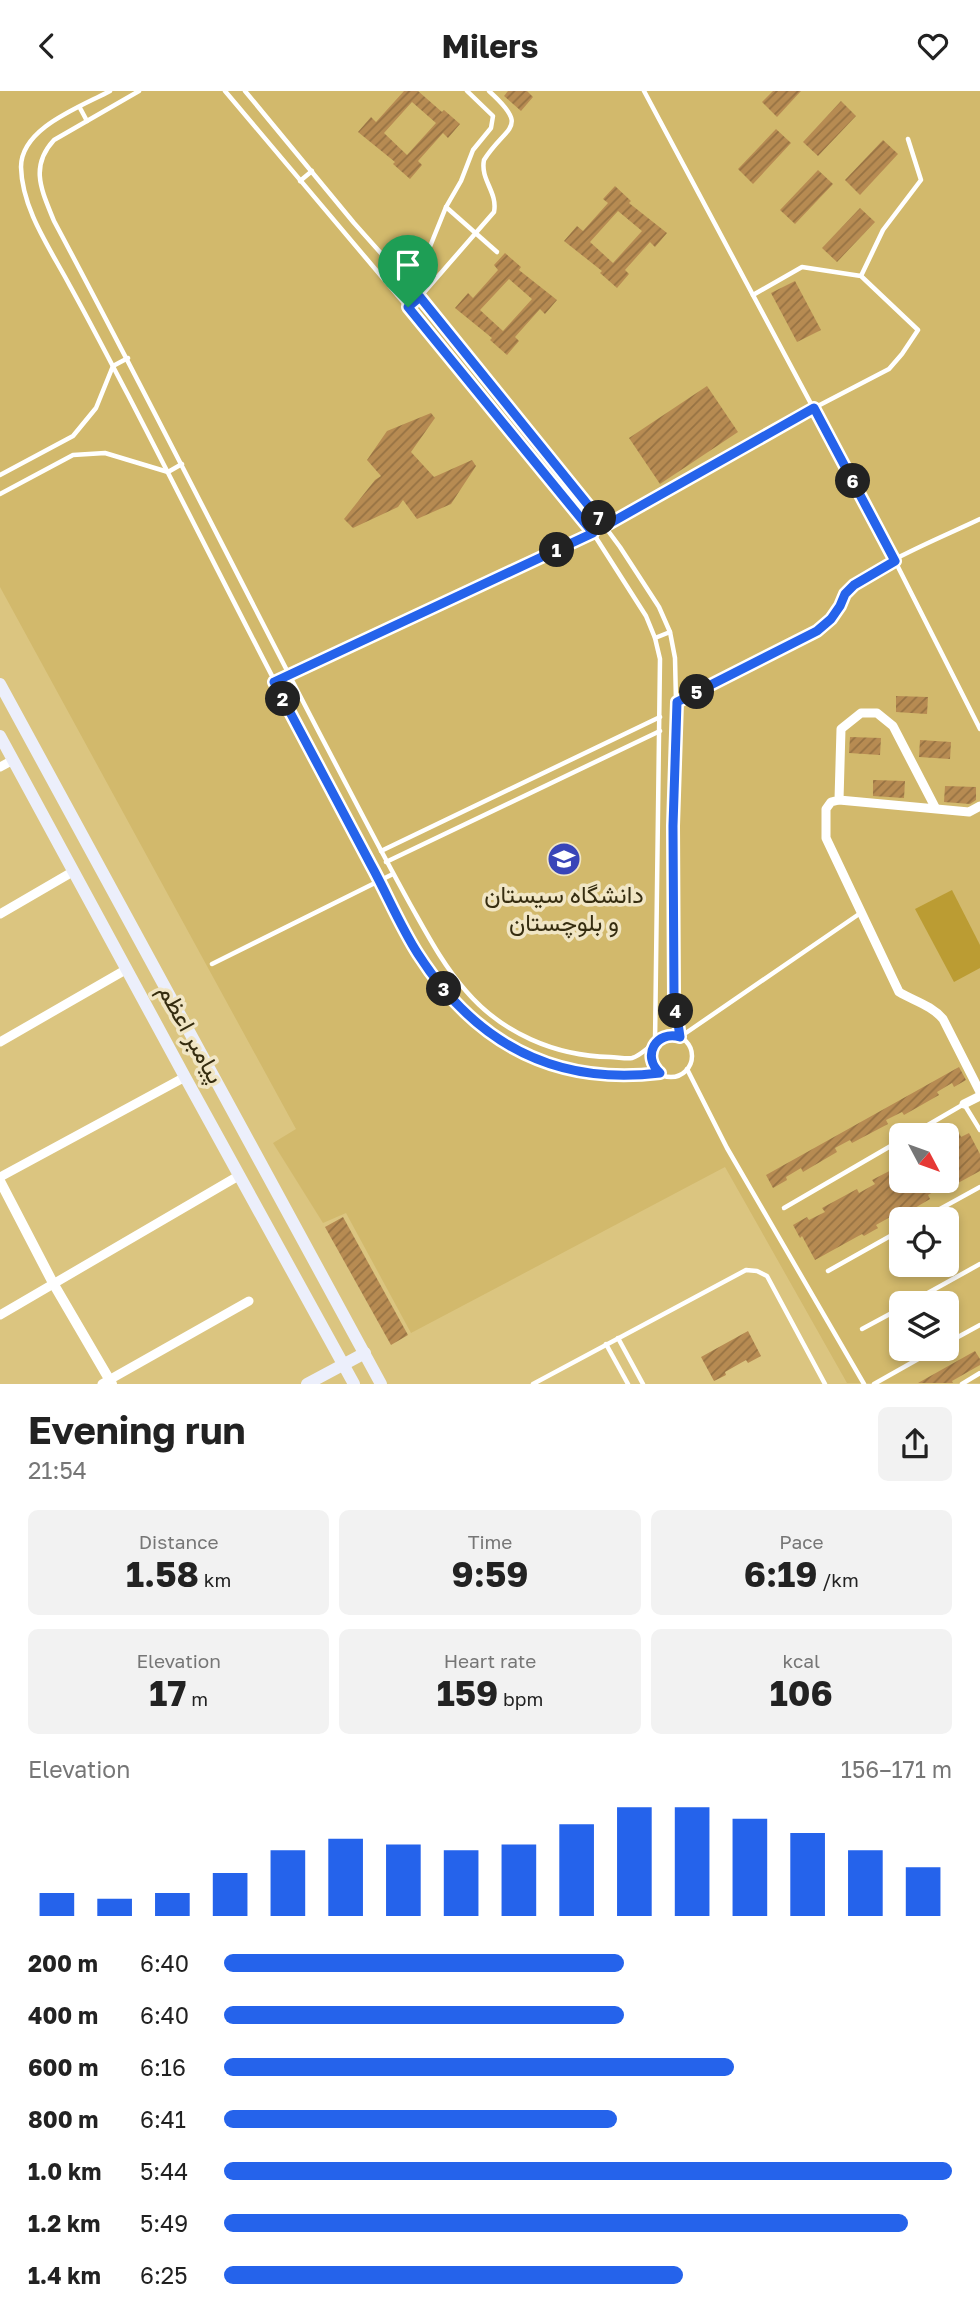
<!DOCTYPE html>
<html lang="en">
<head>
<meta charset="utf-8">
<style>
	body { margin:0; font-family:"Golos Text",Vazirmatn,sans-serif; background:#f2f2f2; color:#222; height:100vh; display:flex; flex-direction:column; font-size:26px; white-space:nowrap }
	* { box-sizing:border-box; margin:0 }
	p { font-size:23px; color:#767676 }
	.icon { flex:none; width:38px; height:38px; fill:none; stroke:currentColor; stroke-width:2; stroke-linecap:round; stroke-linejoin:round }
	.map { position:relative; height:1293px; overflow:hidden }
	.side { display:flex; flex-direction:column; background:#fff; flex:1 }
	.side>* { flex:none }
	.needle { width:46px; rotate:131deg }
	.controls { position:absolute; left:889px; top:1032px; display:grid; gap:14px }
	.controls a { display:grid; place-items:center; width:70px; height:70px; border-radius:10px; background:#fff; box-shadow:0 4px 10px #0003; font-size:35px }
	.pin { position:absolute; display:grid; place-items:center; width:60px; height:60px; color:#fff; margin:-72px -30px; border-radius:50% 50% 50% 0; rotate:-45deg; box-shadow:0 0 7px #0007 }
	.pin .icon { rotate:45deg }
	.km { position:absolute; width:35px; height:35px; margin:-18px; border-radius:50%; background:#222; color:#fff; font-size:19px; line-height:35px; text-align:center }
	.round { display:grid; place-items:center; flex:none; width:74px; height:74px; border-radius:10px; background:#f2f2f2 }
	.summary { display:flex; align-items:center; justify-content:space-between; height:119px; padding:0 28px }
	h1 { font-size:38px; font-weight:700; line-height:52px }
	.figures { display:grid; grid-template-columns:repeat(3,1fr); gap:10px; height:119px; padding:7px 28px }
	.figures div { display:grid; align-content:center; border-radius:10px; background:#f2f2f2; text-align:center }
	.figures b { font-size:35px; font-weight:700 }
	.figures small { font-size:19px; font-weight:400 }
	.figures p { font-size:19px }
	.chart { height:196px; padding:14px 28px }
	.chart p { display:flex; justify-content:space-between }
	.chart svg { width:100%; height:126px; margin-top:7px; stroke:#2563eb; stroke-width:6 }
	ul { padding:0 28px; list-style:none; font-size:23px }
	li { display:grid; grid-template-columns:112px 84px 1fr; align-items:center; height:52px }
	li i { height:18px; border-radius:9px; background:#2563eb }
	header { display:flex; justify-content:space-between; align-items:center; height:91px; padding:0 28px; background:#fff; font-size:32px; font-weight:700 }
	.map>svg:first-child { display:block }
</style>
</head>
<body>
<header><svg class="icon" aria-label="back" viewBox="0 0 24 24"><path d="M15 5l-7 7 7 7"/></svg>Milers<svg class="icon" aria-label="heart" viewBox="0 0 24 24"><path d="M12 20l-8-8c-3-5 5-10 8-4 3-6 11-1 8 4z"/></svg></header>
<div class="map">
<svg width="980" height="1293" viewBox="0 0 980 1293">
	<defs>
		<pattern id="building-hatch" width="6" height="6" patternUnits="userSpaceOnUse" patternTransform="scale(1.75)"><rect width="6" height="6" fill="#b78b52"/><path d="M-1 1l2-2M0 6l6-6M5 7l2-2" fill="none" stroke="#967243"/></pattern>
	</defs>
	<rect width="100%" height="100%" fill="#dbc580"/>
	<path fill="#d2b96c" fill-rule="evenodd" d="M0,0H980V1292H847L725,1076L411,1242L346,1122L323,1132L273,1052L296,1038L0,496ZM901,1045H947V1090H901ZM901,1129H947V1174H901ZM901,1213H947V1258H901Z"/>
	<path fill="#bb9c33" d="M952,799L980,854V877L954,891L915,818Z"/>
	<g fill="url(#building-hatch)" fill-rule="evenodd">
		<path d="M404,0H418L442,21L444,19L460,33L448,47L443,42L418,70L422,74L410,88L393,73L395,71L358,41L371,26L376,31ZM412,11L436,32L407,64L384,42Z"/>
		<path d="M508,0H527L533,6L521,20L504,5Z"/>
		<path d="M773,0H801L777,26L762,11Z"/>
		<path d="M841,10L856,25L818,65L803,51Z"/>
		<path d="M776,38L791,52L753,93L738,78Z"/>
		<path d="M883,49L898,63L860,104L845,89Z"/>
		<path d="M818,79L833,93L795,133L780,119Z"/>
		<path d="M615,95L631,110L629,112L667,142L655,156L650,151L625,179L629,183L617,197L600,182L602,180L564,150L577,135L583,140L608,112L603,108ZM618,120L642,140L613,172L590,151Z"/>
		<path d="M860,117L875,131L837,171L822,157Z"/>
		<path d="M505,162L521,176L519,179L557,209L545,223L540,218L515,246L519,250L507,264L490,249L492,247L455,217L468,202L473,207L498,179L494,174ZM509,188L532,208L503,240L480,219Z"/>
		<path d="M795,190L821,239L797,251L771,202Z"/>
		<path d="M707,295L738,341L660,393L629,347Z"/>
		<path d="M431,322L435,327L411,361L434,386L472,369L476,375L451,413L417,428L403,409L398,416L353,437L344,428L375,389L381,385L367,369L387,340Z"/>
		<path d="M896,605L928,606L927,623L896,621Z"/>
		<path d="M850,646L881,647L880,664L849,662Z"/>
		<path d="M920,649L951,651L950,668L919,666Z"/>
		<path d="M873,689L905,690L904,707L873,705Z"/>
		<path d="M945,695L976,696V709L970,713L944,711Z"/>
		<path d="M959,976L966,989L954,996L952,992L937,1001L939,1004L904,1024L902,1021L886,1029L888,1033L852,1052L850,1049L835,1057L837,1061L803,1081L801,1077L786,1086L787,1089L773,1097L766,1084Z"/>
		<path d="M959,1042L961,1046L969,1042L980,1063V1080L947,1098V1093L928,1104L930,1108L908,1121L894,1128L892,1125L876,1134L878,1137L864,1145L862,1143L815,1169L802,1145L800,1147L793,1134L807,1126L809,1129L825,1121L822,1117L857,1098L859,1102L875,1093L872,1089L901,1074V1090H947V1081L957,1075L947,1055V1049Z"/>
		<path d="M343,1126L408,1244L391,1254L325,1136Z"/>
		<path d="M748,1240L761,1265L748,1272L746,1269L725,1281L726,1284L714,1290L701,1266Z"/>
		<path d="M975,1260L980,1268V1274L952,1290L953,1292H918Z"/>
	</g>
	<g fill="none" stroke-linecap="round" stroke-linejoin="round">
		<g stroke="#fff" stroke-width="4.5">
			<path d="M110,0C80,16 21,37 21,76C22,119 51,159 70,195C90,231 109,268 128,304C199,441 267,579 340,714C356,745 373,775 388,806C398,825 407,846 419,864C437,892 460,920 487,942C534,979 602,989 660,982"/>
			<path d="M139,0L54,49C29,76 42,100 54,130C146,302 233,476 323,649C352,704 380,759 410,813C427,843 443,874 466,900C502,942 555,965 610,966C617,966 626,968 632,967C640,965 648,956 655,952L660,568L655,547L646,525L593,442L468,288L225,0"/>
			<path d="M245,0L354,132L420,206L586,410L620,456L659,516L670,541L675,567L676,611L673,735L674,905L680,946L862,821"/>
			<path d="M644,0L895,470L980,638"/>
			<path d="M80,17L87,30"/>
			<path d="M300,90L312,80"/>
			<path d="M446,116L497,161"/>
			<path d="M401,184L417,172L429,158L446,116L461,90L473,59L491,37L493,25L467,0"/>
			<path d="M861,185L883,139L921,89L908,48"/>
			<path d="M408,217L420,206L494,121C498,101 480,89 484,69C506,34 531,38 489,0"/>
			<path d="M0,384L73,345L96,317L113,275L128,267"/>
			<path d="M0,403L73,364L105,362L168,381L182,373"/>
			<path d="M655,547L670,541"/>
			<path d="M274,591L593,442L814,317L889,278L902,263L918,239L861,185L802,176L753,204"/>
			<path d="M677,611L817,540C825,533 833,526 839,516C844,508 845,500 854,494C891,466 938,448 980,428"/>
			<path d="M381,760L660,626"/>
			<path d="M386,771L660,640"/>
			<path d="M212,873L393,783"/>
			<circle cx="671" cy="965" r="21"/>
			<path d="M687,978L727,1057L864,1293"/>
			<path d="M909,1045L964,1013L980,1039"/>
			<path d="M784,1117L901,1049"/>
			<path d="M920,1129L980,1096"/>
			<path d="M828,1180L901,1139"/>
			<path d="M908,1213L980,1173"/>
			<path d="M862,1238L901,1217"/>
			<path d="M618,1247L643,1293"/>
			<path d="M947,1252L980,1234"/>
			<path d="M606,1253L628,1293"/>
			<path d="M533,1293L746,1179L757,1180L767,1185L825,1293"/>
			<path d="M874,1293L936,1258"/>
			<path d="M962,1293L980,1282"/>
		</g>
		<g stroke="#fff" stroke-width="9">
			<path d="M0,676L13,669"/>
			<path d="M839,709L969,721L980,715"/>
			<path d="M935,716L893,635L877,622H861L841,638L839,709L831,711L826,718V747L899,901C914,910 931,914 943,928L980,1001"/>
			<path d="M0,823L74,780"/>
			<path d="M0,951L127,878"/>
			<path d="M964,1013L980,1005"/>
			<path d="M0,1086L185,986"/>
			<path d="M0,1224L240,1084"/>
			<path d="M102,1293L249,1210"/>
		</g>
		<path stroke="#fff" stroke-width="10" d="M0,1090L53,1192L112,1293"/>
		<g stroke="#eceffb" stroke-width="12">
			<path d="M0,593L381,1293"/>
			<path d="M0,645L185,986L354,1293"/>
			<path d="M307,1293L365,1262"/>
		</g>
	</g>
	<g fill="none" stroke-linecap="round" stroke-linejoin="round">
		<defs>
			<path id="route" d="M420,206L605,435L814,317L895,470L854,494L845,503L840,515L831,528L817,540L677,611L673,735L674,905L680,946C656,939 641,965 660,982C554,995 475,952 418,863C400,835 387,803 371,774C339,713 306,652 274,591L593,442L408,216Z"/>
		</defs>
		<use href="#route" stroke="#fff" stroke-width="14"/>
		<use href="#route" stroke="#2563eb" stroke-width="9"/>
	</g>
	<defs>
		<symbol id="university-disc" viewBox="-11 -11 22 22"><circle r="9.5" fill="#3945b8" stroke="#f1e6c5"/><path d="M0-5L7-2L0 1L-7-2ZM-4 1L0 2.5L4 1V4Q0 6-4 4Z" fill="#fff"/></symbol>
	</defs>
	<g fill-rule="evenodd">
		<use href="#university-disc" x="545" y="749" width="38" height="38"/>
	</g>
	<g text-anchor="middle" stroke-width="7" stroke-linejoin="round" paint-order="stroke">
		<g font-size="24" fill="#362d10" stroke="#f1e6c5">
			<text x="564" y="812">دانشگاه سیستان<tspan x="564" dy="28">و بلوچستان</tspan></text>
		</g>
		<g font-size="24" fill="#362d10" stroke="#f1e6c5">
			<text transform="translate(191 943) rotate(61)" y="8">پیامبر اعظم</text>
		</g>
	</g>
</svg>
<div class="controls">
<a><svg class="needle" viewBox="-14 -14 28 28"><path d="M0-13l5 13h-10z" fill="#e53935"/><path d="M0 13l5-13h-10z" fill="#767676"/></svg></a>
<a><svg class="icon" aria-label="locate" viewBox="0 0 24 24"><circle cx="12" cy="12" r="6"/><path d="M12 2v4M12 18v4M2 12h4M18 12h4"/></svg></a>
<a><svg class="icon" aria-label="layers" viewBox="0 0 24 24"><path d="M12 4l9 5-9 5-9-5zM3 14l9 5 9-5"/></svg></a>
</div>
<div class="pin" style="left:408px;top:216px;background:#1e9e55"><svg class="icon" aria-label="arrive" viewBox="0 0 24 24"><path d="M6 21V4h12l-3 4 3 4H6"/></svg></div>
<b class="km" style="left:557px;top:459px">1</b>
<b class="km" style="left:283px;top:608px">2</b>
<b class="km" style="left:444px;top:898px">3</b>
<b class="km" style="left:676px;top:920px">4</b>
<b class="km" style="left:697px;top:601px">5</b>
<b class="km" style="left:853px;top:390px">6</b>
<b class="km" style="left:599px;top:427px">7</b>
</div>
<section class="side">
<div class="summary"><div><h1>Evening run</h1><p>21:54</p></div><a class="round"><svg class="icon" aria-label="share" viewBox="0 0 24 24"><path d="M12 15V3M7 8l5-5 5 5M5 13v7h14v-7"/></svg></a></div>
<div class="figures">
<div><p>Distance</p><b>1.58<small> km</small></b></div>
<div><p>Time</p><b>9:59</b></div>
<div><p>Pace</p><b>6:19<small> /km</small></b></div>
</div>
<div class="figures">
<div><p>Elevation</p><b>17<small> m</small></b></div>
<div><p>Heart rate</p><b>159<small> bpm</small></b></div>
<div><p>kcal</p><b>106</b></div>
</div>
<div class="chart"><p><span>Elevation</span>156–171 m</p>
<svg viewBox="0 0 160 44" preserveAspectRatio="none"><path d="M5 44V36M15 44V38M25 44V36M35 44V29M45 44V21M55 44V17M65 44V19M75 44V21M85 44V19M95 44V12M105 44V6M115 44V6M125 44V10M135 44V15M145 44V21M155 44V27"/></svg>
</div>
<ul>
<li><b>200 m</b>6:40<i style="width:55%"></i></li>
<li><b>400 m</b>6:40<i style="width:55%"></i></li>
<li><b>600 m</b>6:16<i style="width:70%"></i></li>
<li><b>800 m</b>6:41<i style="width:54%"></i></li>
<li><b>1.0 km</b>5:44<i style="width:100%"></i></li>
<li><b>1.2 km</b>5:49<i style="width:94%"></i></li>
<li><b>1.4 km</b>6:25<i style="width:63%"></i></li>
</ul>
</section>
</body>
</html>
